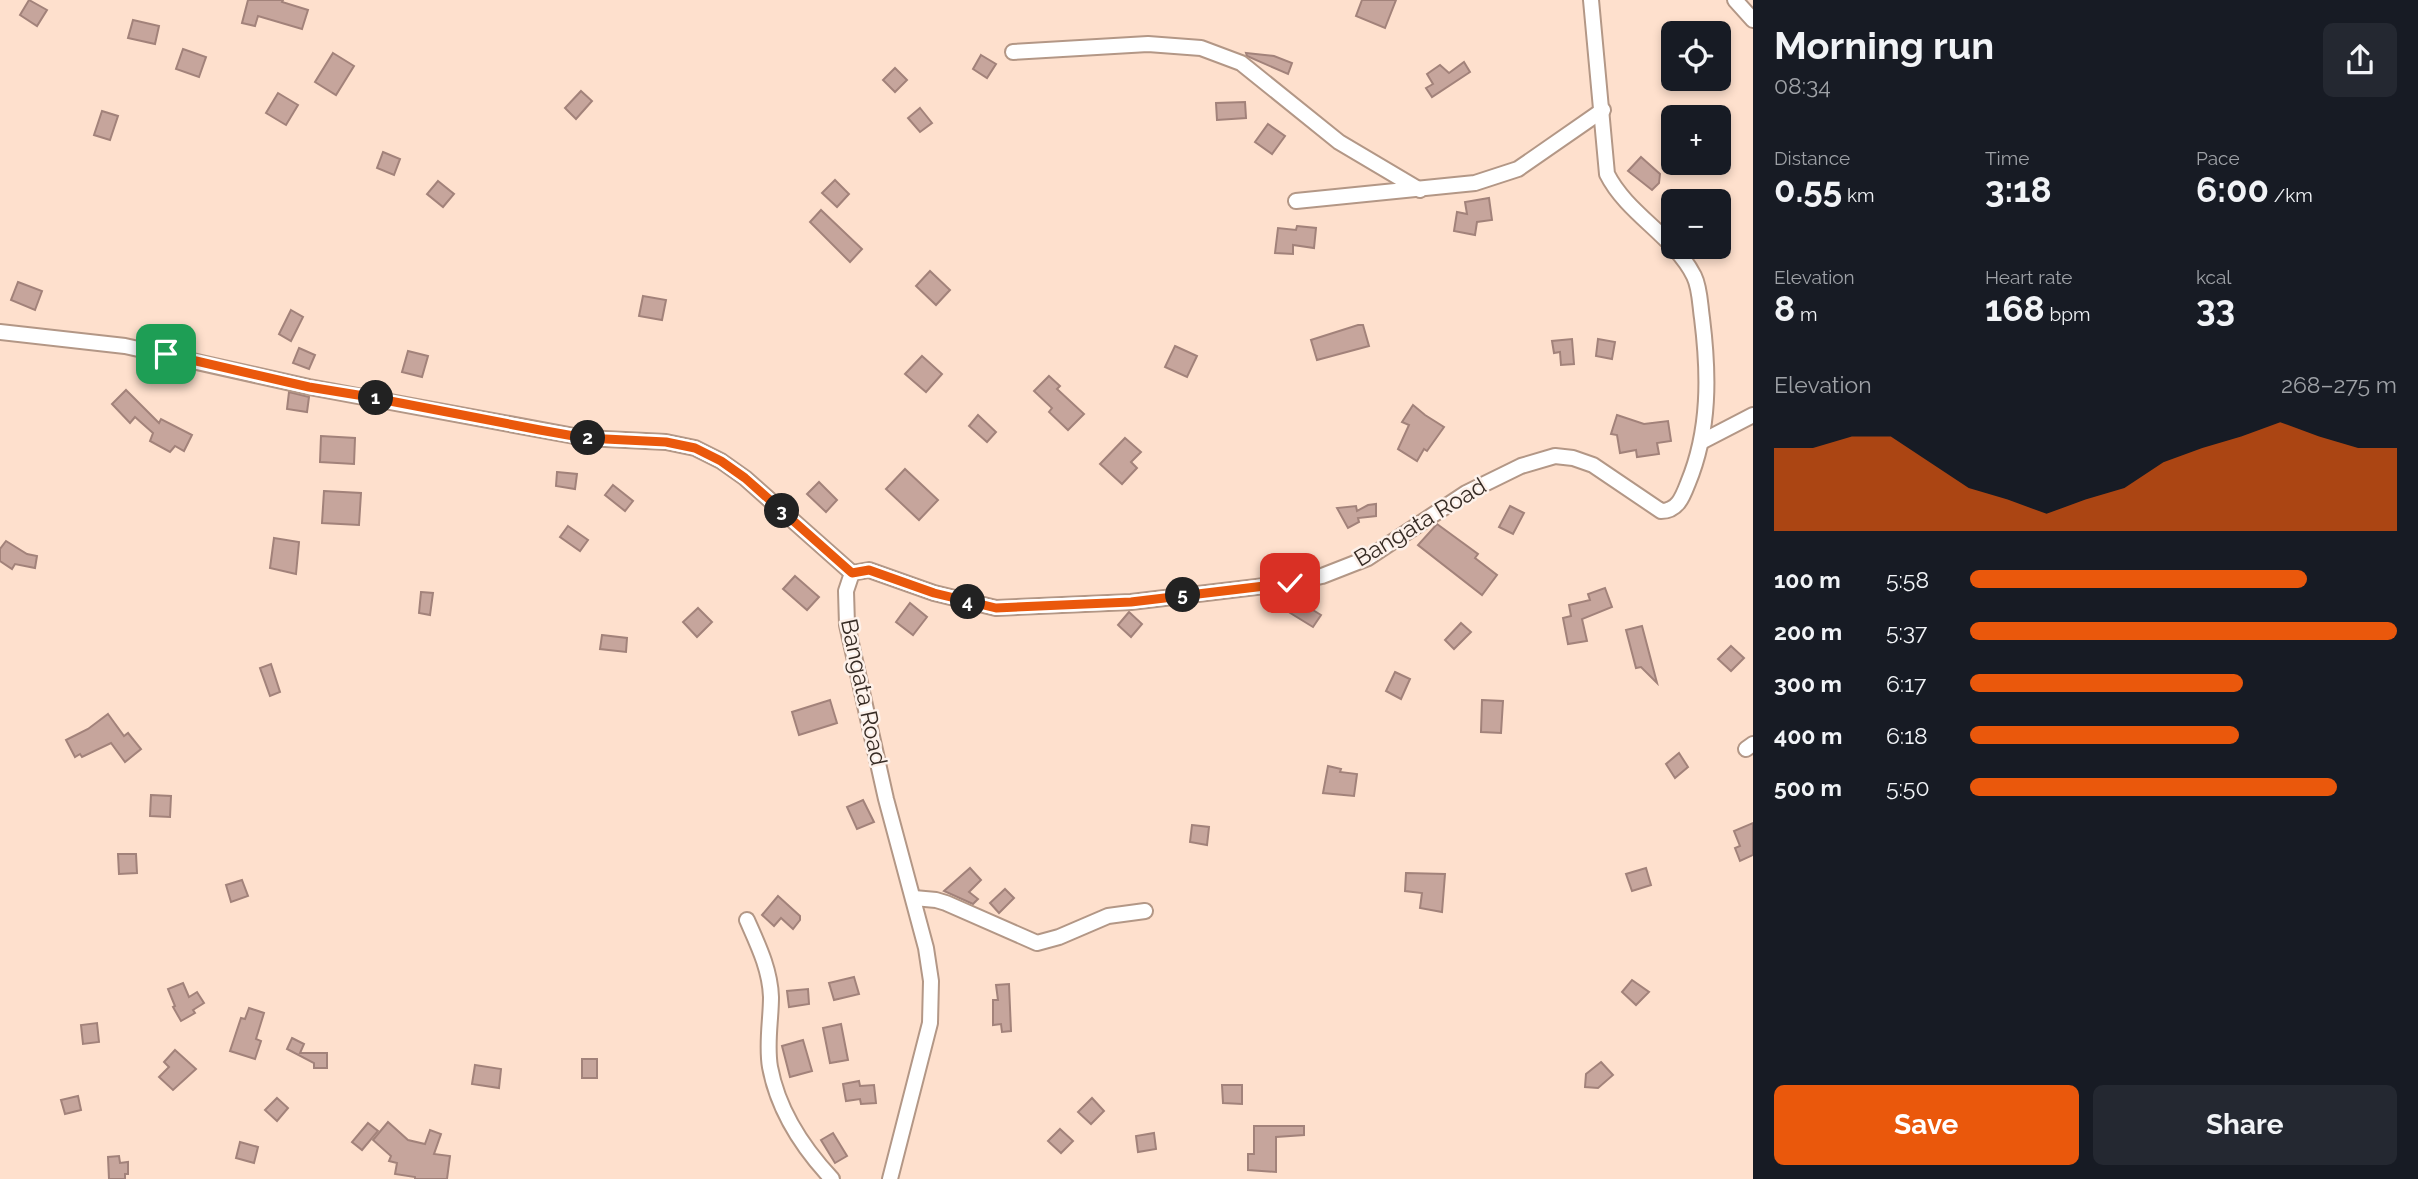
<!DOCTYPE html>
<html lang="en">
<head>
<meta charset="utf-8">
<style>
	body { margin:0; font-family:Raleway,sans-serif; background:#242831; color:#f1f3f6; height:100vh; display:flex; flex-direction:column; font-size:26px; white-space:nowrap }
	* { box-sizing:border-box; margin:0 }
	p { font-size:23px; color:#9ea1a6 }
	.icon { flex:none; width:38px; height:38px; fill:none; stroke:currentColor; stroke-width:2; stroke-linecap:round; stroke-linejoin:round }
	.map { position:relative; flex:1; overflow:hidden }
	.panel { display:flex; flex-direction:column; background:#171b24; width:665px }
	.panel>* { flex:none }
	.tools { position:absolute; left:1661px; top:21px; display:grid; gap:14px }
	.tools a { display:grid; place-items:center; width:70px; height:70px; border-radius:10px; background:#171b24; box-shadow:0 4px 10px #0003; font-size:35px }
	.pin { position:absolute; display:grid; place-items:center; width:60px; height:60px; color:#fff; margin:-30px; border-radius:14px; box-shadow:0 4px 10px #0006 }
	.km { position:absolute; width:35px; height:35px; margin:-18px; border-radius:50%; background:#222; color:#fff; font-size:19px; line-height:35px; text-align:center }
	.round { display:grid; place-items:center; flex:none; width:74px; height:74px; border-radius:10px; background:#242831 }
	.headline { display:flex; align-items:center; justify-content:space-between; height:119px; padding:0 21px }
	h1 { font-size:38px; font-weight:700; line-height:52px }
	.metrics { display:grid; grid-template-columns:repeat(3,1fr); gap:10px; height:119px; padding:7px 21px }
	.metrics div { display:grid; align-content:center }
	.metrics b { font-size:35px; font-weight:700 }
	.metrics small { font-size:19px; font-weight:400 }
	.metrics p { font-size:19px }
	.chart { height:196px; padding:14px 21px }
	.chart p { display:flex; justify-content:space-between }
	.chart svg { width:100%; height:126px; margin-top:7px; fill:#ea580c; opacity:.7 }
	.primary-button { display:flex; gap:14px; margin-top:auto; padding:14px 21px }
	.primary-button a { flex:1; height:80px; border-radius:10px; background:#ea580c; color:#fff; font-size:28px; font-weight:700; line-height:80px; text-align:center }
	.primary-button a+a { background:#242831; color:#f1f3f6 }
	ul { padding:0 21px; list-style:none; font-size:23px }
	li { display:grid; grid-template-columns:112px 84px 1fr; align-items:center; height:52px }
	li i { height:18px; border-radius:9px; background:#ea580c }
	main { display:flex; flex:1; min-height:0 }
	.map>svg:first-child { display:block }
</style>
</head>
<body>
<main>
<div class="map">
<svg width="1753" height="1179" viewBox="0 0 1753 1179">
	<rect width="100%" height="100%" fill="#fee0cd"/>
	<g fill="#c6a59c" stroke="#a2827a" stroke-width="2">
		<path d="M29,0L47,10L37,26L20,15Z"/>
		<path d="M248,0H283L282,2L308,10L302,29L258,16L255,26L242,23Z"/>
		<path d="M1362,0H1396L1385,28L1356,16Z"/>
		<path d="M133,20L159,26L155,44L128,38Z"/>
		<path d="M183,49L206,57L199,77L176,69Z"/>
		<path d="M333,53L354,66L336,95L315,82Z"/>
		<path d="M1246,53L1274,56L1292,63L1288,74L1247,56Z"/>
		<path d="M981,55L996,64L987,78L973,69Z"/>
		<path d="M1464,62L1470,72L1432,97L1426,88L1433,84L1427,74L1440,65L1449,73Z"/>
		<path d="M895,68L907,80L895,92L883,80Z"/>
		<path d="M581,91L592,101L576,119L565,108Z"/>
		<path d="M278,93L298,105L286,125L266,113Z"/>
		<path d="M1245,102L1246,118L1217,120L1216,103Z"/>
		<path d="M920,108L932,123L920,132L908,118Z"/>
		<path d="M102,111L118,116L110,140L94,135Z"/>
		<path d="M1268,124L1285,136L1272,154L1255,142Z"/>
		<path d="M383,152L400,159L394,175L377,168Z"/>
		<path d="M1641,157L1660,174L1659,183L1652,190L1628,171Z"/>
		<path d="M835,180L849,194L837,207L822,193Z"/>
		<path d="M438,181L454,194L443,207L427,194Z"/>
		<path d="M1489,198L1492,220L1477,222L1475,235L1454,231L1457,212L1467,214L1465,202Z"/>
		<path d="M821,210L862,249L850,262L810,222Z"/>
		<path d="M1297,226L1316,228L1314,248L1293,245V254L1275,253L1278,228L1296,230Z"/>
		<path d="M930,271L950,290L936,305L916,286Z"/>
		<path d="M18,282L42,291L35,310L11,300Z"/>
		<path d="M643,296L666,300L662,320L639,316Z"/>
		<path d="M291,310L303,317L291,341L279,334Z"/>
		<path d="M1358,325H1363L1369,346L1317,360L1311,340Z"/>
		<path d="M1572,339L1574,364L1561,365L1560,352L1554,353L1552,341Z"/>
		<path d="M1598,339L1615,342L1612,359L1596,356Z"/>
		<path d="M1175,346L1197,356L1187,377L1165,367Z"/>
		<path d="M299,348L315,355L309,369L293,363Z"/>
		<path d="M408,351L428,356L422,377L402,372Z"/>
		<path d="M922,356L942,374L926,392L905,374Z"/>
		<path d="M1049,376L1060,386L1057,389L1084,414L1068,430L1049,412L1052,408L1034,391Z"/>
		<path d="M126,390L159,423L161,419L192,435L184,451L175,446L170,452L150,441L153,433L135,417L130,423L112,404Z"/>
		<path d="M289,392L309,397L307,412L287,409Z"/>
		<path d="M1413,405L1425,415L1444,427L1427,451L1424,449L1417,461L1398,449L1409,425L1402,422Z"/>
		<path d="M978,415L996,432L987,442L969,426Z"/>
		<path d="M1617,415L1644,424L1668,421L1671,441L1657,443L1659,454L1637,457L1636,450L1620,453L1617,435L1611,434Z"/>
		<path d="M321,436L355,438L354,464L320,462Z"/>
		<path d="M1125,438L1141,452L1131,462L1137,468L1122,484L1100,464Z"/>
		<path d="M905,469L938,500L919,520L886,489Z"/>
		<path d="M557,472L577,474L575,489L556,486Z"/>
		<path d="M819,482L837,500L826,512L807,494Z"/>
		<path d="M613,485L633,501L625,511L605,495Z"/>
		<path d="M324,491L361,493L359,525L322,523Z"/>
		<path d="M1376,504V516L1358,518L1359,522L1348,528L1337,508L1356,506L1357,511L1368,505Z"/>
		<path d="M1510,506L1524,513L1513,534L1499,527Z"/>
		<path d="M1437,524L1478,554L1475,558L1497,575L1482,595L1418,545Z"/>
		<path d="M568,526L588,540L580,551L560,537Z"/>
		<path d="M274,538L299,542L296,574L270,568Z"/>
		<path d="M6,541L27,554L37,556L35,568L15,564L12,569L0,561V549Z"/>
		<path d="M795,576L819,597L807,610L783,589Z"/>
		<path d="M1605,588L1612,607L1582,619L1587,641L1568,644L1563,618L1571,616L1569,605L1590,600L1588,594Z"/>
		<path d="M421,592L433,593L430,615L419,613Z"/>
		<path d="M1295,599L1321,615L1313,627L1287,611Z"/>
		<path d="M910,603L927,617L913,635L896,622Z"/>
		<path d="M698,608L712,622L697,637L683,622Z"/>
		<path d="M1129,612L1142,624L1131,637L1118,625Z"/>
		<path d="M1461,623L1471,632L1454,649L1445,640Z"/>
		<path d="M1642,626L1657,683L1641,667L1636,668L1626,630Z"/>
		<path d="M602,635L627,638L626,652L600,649Z"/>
		<path d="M1731,646L1744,658L1731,671L1718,659Z"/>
		<path d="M271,664L280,692L270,696L260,668Z"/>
		<path d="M1395,672L1410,679L1401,699L1386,691Z"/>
		<path d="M830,700L837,723L799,735L792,712Z"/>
		<path d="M1482,700L1503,701L1501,733L1481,732Z"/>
		<path d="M108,714L124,736L128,733L141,749L125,762L111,743L82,757L80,754L75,757L66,740L88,729Z"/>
		<path d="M1679,753L1688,767L1675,778L1666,764Z"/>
		<path d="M1328,766L1341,769L1340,772L1357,774L1354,796L1323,793Z"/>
		<path d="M151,795L171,796L170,817L150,816Z"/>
		<path d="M863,800L874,822L857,829L847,807Z"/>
		<path d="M1753,823V855L1740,861L1735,848L1740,846L1734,831Z"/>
		<path d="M1192,825L1209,827L1207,845L1190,842Z"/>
		<path d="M118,854H136L137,873L119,874Z"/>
		<path d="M970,868L981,880L969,892L978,899L973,904L944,891Z"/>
		<path d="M1646,868L1651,885L1632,891L1626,874Z"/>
		<path d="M1406,873L1445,874L1442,912L1420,908L1422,893L1405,891Z"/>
		<path d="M242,880L248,896L231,902L226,885Z"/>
		<path d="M1005,889L1014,898L999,913L990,903Z"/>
		<path d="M778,896L800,916V920L793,929L781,918L774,926L762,915Z"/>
		<path d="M854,977L859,994L834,1000L829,983Z"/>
		<path d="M1632,980L1649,992L1636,1005L1622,992Z"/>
		<path d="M183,983L189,997L197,992L204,1003L193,1010L195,1013L181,1021L173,1007L175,1006L168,989Z"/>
		<path d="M1009,984L1011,1031L1002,1032L1001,1024L993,1025V1000H998L996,985Z"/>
		<path d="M808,989L809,1004L789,1007L787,991Z"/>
		<path d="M249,1008L264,1013L256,1039L261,1041L255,1059L230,1051L241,1018L245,1019Z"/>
		<path d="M97,1023L99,1042L83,1044L81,1025Z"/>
		<path d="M841,1024L848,1060L830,1063L823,1028Z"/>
		<path d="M292,1038L304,1044L300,1053H327V1068H314V1063L287,1049Z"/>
		<path d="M803,1040L812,1071L790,1077L782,1046Z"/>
		<path d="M175,1050L196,1069L173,1090L159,1077L169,1067L164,1062Z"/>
		<rect x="582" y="1059" width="15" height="19"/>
		<path d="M1601,1062L1613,1075L1598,1088L1585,1087L1586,1074Z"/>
		<path d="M475,1065L501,1069L499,1088L472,1084Z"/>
		<path d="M859,1081L860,1086L874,1085L876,1103L861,1104L860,1099L846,1101L843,1084Z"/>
		<path d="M1222,1085H1242V1104L1223,1103Z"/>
		<path d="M78,1096L81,1110L65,1114L61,1100Z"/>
		<path d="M277,1098L288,1108L277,1121L265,1110Z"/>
		<path d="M1092,1098L1104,1111L1091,1124L1078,1112Z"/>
		<path d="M388,1122L408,1140L425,1144L430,1130L441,1134L434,1154L450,1156L447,1179H415V1177L395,1174L397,1163L389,1161L391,1156L373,1140Z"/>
		<path d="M368,1123L378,1131L362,1150L352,1142Z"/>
		<path d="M1254,1126H1304V1135L1276,1137V1172L1248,1170V1154H1254Z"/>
		<path d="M1060,1129L1073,1141L1061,1153L1048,1141Z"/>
		<path d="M833,1133L847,1156L835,1163L821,1140Z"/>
		<path d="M1154,1133L1156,1149L1138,1152L1136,1136Z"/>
		<path d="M240,1142L258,1147L254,1163L236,1158Z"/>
		<path d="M119,1156L120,1163L128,1162V1174H125V1179H109L108,1157Z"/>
	</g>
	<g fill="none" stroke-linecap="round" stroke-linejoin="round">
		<defs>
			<g id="minor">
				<path d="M1735,0L1753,20"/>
				<path d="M1013,52L1148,44L1201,48L1241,63L1339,142L1420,190"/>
				<path d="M1296,201L1475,183L1518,169L1603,110"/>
				<path d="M0,332L125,346L309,387L585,438L666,442L695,448L721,461L745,478L852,573"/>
				<path d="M1701,442L1753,415"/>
				<path d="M1746,749L1753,744"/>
				<path d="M914,898L936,900L946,903L1037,943L1059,937L1108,916L1145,911"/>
				<path d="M747,920C758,945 770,969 771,997C771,1020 766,1044 770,1067C778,1110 803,1148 832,1179"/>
				<path d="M890,1179L930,1023L931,981L926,948L886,799L847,625L846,591L852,573L869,570L934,593L996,608L1131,602L1290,583L1322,576L1368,558L1466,493L1521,466L1555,456L1573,458L1593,465L1661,511C1678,511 1683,496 1688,483C1710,430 1709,374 1702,318C1700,305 1700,288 1694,276C1674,236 1627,214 1607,174L1591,0"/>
			</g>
		</defs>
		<use href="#minor" stroke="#b39786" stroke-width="18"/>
		<use href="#minor" stroke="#fff" stroke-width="14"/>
	</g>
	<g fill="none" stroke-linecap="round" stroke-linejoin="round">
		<defs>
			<path id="route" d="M166,354L309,387L364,396L540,430L585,438L666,442L695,448L721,461L745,478L852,573L869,570L934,593L996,608L1131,602L1290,583"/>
		</defs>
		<use href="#route" stroke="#fff" stroke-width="14"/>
		<use href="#route" stroke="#ea580c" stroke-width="9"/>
	</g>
	<g text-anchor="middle" stroke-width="5" stroke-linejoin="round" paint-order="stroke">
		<g font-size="23" fill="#372c25" stroke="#fdf1ea">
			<text transform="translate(1420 522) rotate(-31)" y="8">Bangata Road</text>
			<text transform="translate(864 692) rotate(78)" y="8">Bangata Road</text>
		</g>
	</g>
</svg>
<div class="tools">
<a><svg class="icon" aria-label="locate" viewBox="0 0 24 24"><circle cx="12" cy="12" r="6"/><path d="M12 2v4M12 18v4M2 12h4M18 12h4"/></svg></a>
<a>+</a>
<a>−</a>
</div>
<div class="pin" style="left:166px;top:354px;background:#1e9e55"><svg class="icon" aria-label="arrive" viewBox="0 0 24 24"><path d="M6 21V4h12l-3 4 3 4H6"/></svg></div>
<div class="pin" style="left:1290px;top:583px;background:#d93025"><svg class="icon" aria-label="check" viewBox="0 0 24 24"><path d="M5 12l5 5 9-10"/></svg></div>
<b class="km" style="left:376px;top:398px">1</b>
<b class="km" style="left:588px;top:438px">2</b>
<b class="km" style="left:782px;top:511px">3</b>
<b class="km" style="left:968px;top:602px">4</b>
<b class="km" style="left:1183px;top:595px">5</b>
</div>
<section class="panel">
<div class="headline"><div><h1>Morning run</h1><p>08:34</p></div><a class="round"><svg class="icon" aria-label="share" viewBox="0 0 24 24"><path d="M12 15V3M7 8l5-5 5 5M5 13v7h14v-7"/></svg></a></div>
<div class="metrics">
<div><p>Distance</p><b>0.55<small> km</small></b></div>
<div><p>Time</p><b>3:18</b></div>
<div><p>Pace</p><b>6:00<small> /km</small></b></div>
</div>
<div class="metrics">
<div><p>Elevation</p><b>8<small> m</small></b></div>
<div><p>Heart rate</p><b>168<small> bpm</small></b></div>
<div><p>kcal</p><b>33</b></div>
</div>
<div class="chart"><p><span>Elevation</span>268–275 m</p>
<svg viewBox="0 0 160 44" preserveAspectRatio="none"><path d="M0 44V15L10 15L20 11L30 11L40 20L50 29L60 33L70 38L80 33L90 29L100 20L110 15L120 11L130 6L140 11L150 15L160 15V44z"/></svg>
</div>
<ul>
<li><b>100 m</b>5:58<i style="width:79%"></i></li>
<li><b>200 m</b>5:37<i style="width:100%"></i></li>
<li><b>300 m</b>6:17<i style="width:64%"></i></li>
<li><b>400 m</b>6:18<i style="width:63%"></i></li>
<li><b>500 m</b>5:50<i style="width:86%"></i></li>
</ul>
<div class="primary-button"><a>Save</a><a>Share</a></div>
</section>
</main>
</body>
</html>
